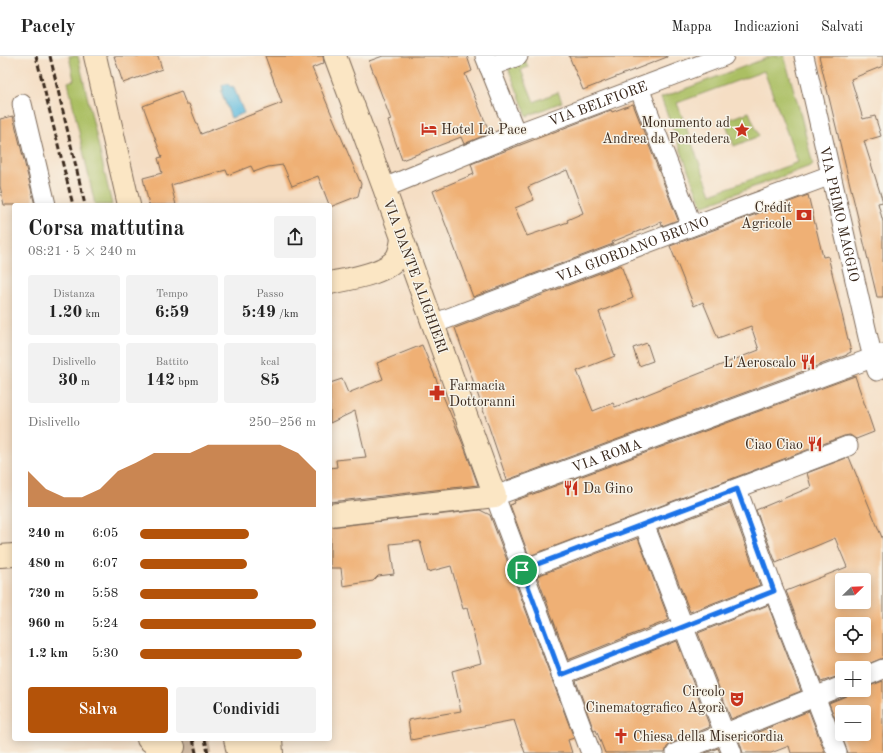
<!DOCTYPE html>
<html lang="it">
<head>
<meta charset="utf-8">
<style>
	body { margin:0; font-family:"Old Standard TT",serif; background:#f2f2f2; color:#222; height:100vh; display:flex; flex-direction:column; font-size:15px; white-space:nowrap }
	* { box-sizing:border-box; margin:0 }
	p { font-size:13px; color:#767676 }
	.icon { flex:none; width:22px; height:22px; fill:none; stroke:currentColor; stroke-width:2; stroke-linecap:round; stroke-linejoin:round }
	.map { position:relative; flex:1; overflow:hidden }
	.details { position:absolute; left:12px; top:147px; width:320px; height:538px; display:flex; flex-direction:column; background:#fff; border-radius:4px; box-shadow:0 2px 10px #0003 }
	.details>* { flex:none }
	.needle { width:26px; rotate:67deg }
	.controls { position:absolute; left:835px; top:517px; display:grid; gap:8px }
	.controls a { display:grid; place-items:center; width:36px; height:36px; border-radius:4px; background:#fff; box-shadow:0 2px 10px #0003; font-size:20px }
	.pin { position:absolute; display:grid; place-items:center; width:34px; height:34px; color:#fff; margin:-17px; border:2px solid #fff; border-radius:50%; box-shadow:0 1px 4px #0007 }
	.round { display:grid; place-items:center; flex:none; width:42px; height:42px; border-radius:4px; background:#f2f2f2 }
	.head { display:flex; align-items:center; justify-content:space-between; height:68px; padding:0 16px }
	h1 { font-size:22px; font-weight:700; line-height:30px }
	.figures { display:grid; grid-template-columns:repeat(3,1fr); gap:6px; height:68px; padding:4px 16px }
	.figures div { display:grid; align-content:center; border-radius:4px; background:#f2f2f2; text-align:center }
	.figures b { font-size:17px; font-weight:700 }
	.figures small { font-size:11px; font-weight:400 }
	.figures p { font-size:11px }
	.chart { height:112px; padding:8px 16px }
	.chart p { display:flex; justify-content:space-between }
	.chart svg { width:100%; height:72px; margin-top:4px; fill:#b45309; opacity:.7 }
	.cta { display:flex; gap:8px; margin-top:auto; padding:8px 16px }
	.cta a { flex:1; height:46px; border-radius:4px; background:#b45309; color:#fff; font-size:16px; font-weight:700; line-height:46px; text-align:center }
	.cta a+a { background:#f2f2f2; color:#222 }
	ul { padding:0 16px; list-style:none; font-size:13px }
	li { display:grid; grid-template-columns:64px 48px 1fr; align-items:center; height:30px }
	li i { height:10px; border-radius:5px; background:#b45309 }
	header { display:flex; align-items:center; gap:24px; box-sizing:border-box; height:56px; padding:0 20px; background:#fff; border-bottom:1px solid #e0e0e0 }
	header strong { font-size:19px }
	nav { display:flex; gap:22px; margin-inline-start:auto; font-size:14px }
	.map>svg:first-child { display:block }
</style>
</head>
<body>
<header>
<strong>Pacely</strong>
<nav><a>Mappa</a><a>Indicazioni</a><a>Salvati</a></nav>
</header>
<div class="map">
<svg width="883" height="697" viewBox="0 0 883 697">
	<rect width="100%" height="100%" fill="#f7f3e8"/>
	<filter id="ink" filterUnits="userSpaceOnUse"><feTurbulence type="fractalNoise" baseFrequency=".025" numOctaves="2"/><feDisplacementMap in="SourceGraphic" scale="8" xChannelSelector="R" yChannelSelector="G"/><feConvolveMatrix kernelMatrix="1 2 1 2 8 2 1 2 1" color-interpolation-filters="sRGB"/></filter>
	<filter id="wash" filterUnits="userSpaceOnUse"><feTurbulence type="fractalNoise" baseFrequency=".012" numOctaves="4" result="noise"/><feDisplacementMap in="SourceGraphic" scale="16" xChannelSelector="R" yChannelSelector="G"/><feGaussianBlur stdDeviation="0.9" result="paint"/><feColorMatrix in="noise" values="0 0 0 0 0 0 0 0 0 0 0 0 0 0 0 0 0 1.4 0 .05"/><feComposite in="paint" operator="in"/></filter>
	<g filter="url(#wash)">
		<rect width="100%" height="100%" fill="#f5dec4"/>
		<g fill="#abbf63" stroke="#737440" fill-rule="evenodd">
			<path d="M69,0H78L112,149H95L68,26L74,24Z"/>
			<path d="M772,0H784L799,52L813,109L702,150L661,42ZM764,15L798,106L711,138L677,47Z"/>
			<path d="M524,2L528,11L521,14L534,46L558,36L562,46L527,60L507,9Z"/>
			<path d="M749,56L759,80L734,90L725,65Z"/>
		</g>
		<path fill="#61bcdf" stroke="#4e737e" d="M225,28H228L231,31L233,30L244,57L231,62L221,35L223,34L222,30Z"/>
		<g id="blocks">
			<g fill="#efb074" fill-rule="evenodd">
				<path d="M114,0H158L162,13L123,27Z"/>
				<path d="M265,0H323L324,7L312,12L361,128L358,140L330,151L318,120L292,130L283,109L268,111L254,116L251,110L228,119L226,114L171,129L176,149H149L143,122L162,117L158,102L162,101L143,50L181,35L186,48H189L201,78L282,47Z"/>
				<path d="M383,0H467L472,15L465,18L490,77L464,88L461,81L402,104L388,65L391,64L369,5Z"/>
				<path d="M569,0H667V1L583,34Z"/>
				<path d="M819,0H883V10L851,23L863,63L875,60L881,80L864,85L883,146L878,147L883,166V241H877Z"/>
				<path d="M633,48L678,164L662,170L661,166L612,186L613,188L473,241L433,135L474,118L471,108L611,54L612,56ZM567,114L583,157L567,164L568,166L527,180L515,152L534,144L528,131Z"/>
				<path d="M13,60L35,149H4L0,130V63Z"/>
				<path d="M808,139L823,201L828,200L851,296L847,298V299L507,424L455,272L621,209L633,242L599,256L615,300L577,315L593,355L613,347L615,351L759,294L751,270L718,282L703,246L694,250L670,190Z"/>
				<path d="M647,287L653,305L639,310L633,292Z"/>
				<path d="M422,289L465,393L478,429L330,446V412L337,411L336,404L366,401L355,355L330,367V327L342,323L348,337L383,323L377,307Z"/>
				<path d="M855,320L874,376L856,383L850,379L844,380L529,500L510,449L515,447L514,445Z"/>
				<path d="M849,401L883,484V602L858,612H842V619L821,626L786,535L847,511L835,482L776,507L756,454L811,431L807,417ZM842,524H864V546H842ZM842,568H864V590H842Z"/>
				<path d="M730,447L760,529L690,556L658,474Z"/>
				<path d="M480,454L490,459L574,682L568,684L572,697H525L514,664L411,684L408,664L461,655L452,615L481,607L467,552L463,553L451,510L428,516L420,485L390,488L394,518L378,520L373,525L343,530L341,512H330V471Z"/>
				<path d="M638,482L669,564L568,604L537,520Z"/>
				<path d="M768,549L801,635L731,663L698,577Z"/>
				<path d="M677,585L710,671L672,687L667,691L665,697H605L596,674L594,675L576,625Z"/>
				<path d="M883,625V697H848L829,647L846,640L852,634H864V632ZM842,656H864V678H842Z"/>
				<path d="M809,655L825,697H791L789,690L771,697H743L739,684Z"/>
				<path d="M718,692L720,697H705Z"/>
			</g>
		</g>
	</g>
	<g filter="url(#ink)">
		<use href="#blocks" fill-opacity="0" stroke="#7c6958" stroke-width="1"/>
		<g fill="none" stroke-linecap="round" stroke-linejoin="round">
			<path stroke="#d0baa3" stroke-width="22" stroke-dasharray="22 11" stroke-linecap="butt" d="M174,691L209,683"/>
			<defs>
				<g id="street">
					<path d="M485,0L516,78"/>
					<path id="s1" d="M804,0L870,290L877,315"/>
					<path d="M489,11L518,0"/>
					<path d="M639,32L692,170"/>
					<path d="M22,48L46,149"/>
					<path id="s2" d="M384,132L516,78L724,0"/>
					<path id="s3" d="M433,268L692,170L831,119"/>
					<path d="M737,433L774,535L837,697"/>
					<path d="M644,468L732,697"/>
					<path d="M522,514L848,390"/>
					<path d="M561,619L774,535"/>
					<path d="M864,621L883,613"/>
					<path id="s4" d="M591,697L495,440L883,298"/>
					<path d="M676,697L842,630"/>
				</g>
				<g id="secondary">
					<path d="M95,0L129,149"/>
					<path d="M330,227C348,223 387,218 397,201C400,196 401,189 402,183"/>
					<path d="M330,459L495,440L384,132L335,0"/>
					<path d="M0,500L14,499"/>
					<path d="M148,683C155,690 165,693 174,691"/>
					<path d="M235,683L238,697"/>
					<path d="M252,683L256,697"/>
					<path d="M271,683L272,697"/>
				</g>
			</defs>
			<use href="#street" stroke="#7c6958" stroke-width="21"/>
			<use href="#secondary" stroke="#7c6958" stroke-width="24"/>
			<use href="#street" stroke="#fff" stroke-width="19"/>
			<use href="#secondary" stroke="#fbe6c4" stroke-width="22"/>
			<g stroke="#3b2a1e" stroke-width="3" stroke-dasharray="6 3" stroke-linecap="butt">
				<path d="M36,0L73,149"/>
				<path d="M50,0L85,149"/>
				<path d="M193,683L196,697"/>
				<path d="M205,683L208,697"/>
			</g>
		</g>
	</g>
	<g fill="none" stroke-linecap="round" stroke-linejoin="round" filter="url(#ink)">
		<defs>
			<path id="route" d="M737,433L774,535L561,619L522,514Z"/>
		</defs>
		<use href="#route" stroke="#fff" stroke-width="8"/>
		<use href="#route" stroke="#1a73e8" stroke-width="5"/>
	</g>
	<defs>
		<symbol id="hotel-bare" viewBox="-9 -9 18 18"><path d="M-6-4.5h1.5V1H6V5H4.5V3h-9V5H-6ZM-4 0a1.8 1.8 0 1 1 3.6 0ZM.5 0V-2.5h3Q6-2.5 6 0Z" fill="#c8321e" stroke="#f7f3e8" stroke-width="2.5" paint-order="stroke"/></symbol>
		<symbol id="sight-bare" viewBox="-9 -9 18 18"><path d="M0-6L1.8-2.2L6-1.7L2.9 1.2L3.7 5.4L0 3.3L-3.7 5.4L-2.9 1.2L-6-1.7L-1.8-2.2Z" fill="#c8321e" stroke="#f7f3e8" stroke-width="2.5" paint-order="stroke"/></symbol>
		<symbol id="bank-bare" viewBox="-9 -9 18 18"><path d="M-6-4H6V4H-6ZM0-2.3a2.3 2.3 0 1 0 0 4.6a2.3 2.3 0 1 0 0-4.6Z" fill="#c8321e" stroke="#f7f3e8" stroke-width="2.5" paint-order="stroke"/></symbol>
		<symbol id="restaurant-bare" viewBox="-9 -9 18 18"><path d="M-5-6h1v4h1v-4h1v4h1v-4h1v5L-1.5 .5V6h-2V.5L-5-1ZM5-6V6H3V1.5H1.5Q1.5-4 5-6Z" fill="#c8321e" stroke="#f7f3e8" stroke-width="2.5" paint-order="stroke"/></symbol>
		<symbol id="pharmacy-bare" viewBox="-9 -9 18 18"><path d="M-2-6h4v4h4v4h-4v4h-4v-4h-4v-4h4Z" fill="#c8321e" stroke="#f7f3e8" stroke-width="2.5" paint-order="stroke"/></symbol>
		<symbol id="theatre-bare" viewBox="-9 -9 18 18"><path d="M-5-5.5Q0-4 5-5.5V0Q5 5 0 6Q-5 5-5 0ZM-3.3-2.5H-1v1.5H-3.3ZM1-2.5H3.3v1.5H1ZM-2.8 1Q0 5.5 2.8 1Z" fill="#c8321e" stroke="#f7f3e8" stroke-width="2.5" paint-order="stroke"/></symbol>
		<symbol id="church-bare" viewBox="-9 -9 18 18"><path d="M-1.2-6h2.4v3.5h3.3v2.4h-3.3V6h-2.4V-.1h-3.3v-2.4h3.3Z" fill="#c8321e" stroke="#f7f3e8" stroke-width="2.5" paint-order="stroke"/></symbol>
	</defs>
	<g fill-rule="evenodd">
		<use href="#hotel-bare" x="418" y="62" width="22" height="22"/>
		<use href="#sight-bare" x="731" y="63" width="22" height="22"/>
		<use href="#bank-bare" x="793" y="148" width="22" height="22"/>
		<use href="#restaurant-bare" x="797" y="295" width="22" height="22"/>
		<use href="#pharmacy-bare" x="426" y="326" width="22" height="22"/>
		<use href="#restaurant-bare" x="804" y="377" width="22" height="22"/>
		<use href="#restaurant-bare" x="560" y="421" width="22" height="22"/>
		<use href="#theatre-bare" x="726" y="632" width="22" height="22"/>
		<use href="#church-bare" x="610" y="669" width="22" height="22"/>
	</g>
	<g text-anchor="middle" stroke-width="3" stroke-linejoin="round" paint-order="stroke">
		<g font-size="14" fill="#3b2a1e" stroke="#f7f3e8">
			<text dy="5" stroke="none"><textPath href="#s2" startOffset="230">VIA BELFIORE</textPath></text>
			<text dy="5" stroke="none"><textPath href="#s1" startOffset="162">VIA PRIMO MAGGIO</textPath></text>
			<text dy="5" stroke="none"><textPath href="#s3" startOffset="213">VIA GIORDANO BRUNO</textPath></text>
			<text transform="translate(416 220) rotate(70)" y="5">VIA DANTE ALIGHIERI</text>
			<text dy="5" stroke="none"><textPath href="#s4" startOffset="393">VIA ROMA</textPath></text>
		</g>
		<g font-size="14" fill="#3b2a1e" stroke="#f7f3e8" text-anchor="end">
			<text x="730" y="71">Monumento ad<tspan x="730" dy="16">Andrea da Pontedera</tspan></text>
			<text x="441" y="78" text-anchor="start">Hotel La Pace</text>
			<text x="792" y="156">Crédit<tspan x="792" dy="16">Agricole</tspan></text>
			<text x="796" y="311">L'Aeroscalo</text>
			<text x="449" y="334" text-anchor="start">Farmacia<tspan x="449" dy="16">Dottoranni</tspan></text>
			<text x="803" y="393">Ciao Ciao</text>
			<text x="583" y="437" text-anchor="start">Da Gino</text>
			<text x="725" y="640">Circolo<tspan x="725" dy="16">Cinematografico Agorà</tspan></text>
			<text x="633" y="685" text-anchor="start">Chiesa della Misericordia</text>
		</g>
	</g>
</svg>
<div class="controls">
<a><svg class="needle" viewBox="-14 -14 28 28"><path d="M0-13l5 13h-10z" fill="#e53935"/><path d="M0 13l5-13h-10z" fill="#767676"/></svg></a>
<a><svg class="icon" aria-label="locate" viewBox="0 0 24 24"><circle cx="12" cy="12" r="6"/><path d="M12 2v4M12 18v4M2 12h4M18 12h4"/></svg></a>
<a>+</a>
<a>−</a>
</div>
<div class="pin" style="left:522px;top:514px;background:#1e9e55"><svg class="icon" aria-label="arrive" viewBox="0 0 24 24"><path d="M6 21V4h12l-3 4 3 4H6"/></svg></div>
<section class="details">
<div class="head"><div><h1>Corsa mattutina</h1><p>08:21 · 5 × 240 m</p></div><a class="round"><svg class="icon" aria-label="share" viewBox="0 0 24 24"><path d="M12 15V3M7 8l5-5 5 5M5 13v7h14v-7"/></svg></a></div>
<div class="figures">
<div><p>Distanza</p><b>1.20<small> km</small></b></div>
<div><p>Tempo</p><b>6:59</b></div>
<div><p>Passo</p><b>5:49<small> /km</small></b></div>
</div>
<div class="figures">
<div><p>Dislivello</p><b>30<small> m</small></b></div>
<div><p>Battito</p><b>142<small> bpm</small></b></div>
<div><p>kcal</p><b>85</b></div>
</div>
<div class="chart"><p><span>Dislivello</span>250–256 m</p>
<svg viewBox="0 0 160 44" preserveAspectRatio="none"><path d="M0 44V22L10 33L20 38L30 38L40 33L50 22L60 17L70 11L80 11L90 11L100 6L110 6L120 6L130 6L140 6L150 11L160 22V44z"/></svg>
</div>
<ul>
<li><b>240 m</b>6:05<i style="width:62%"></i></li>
<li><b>480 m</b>6:07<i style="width:61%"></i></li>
<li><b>720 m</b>5:58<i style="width:67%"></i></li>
<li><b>960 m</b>5:24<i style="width:100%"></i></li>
<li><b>1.2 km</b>5:30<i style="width:92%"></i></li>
</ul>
<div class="cta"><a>Salva</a><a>Condividi</a></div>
</section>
</div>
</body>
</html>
